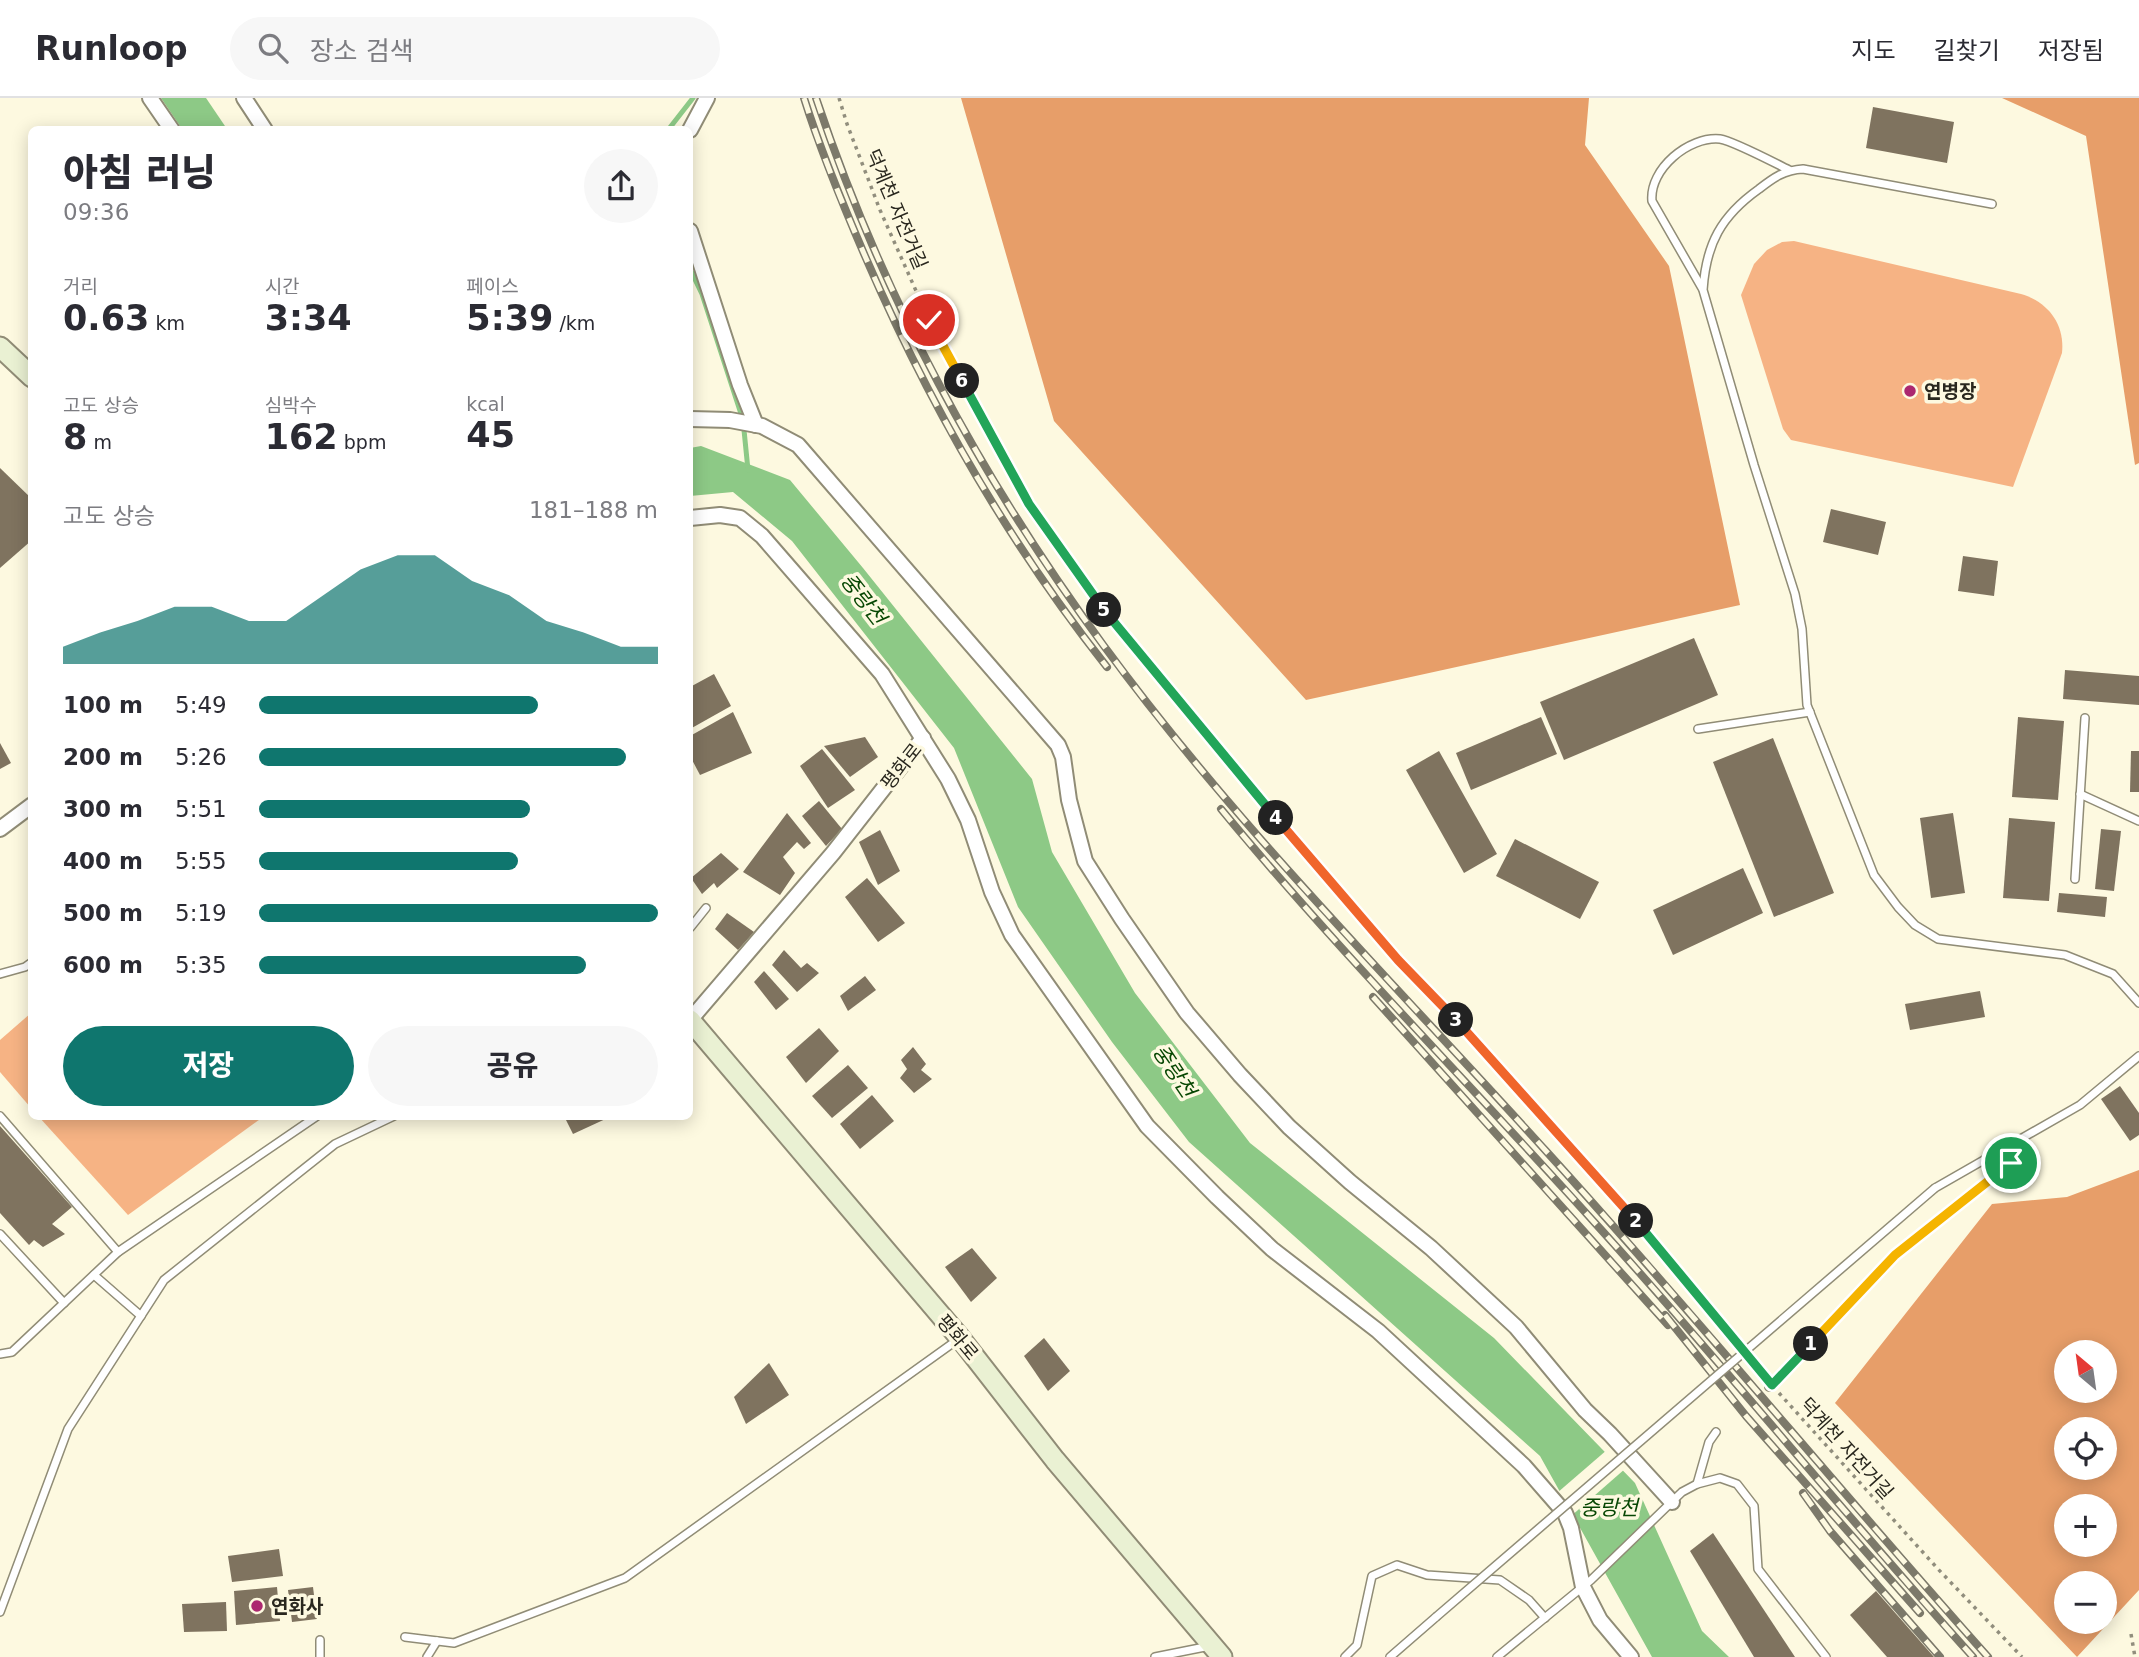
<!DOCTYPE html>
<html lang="ko">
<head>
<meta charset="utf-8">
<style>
	body { margin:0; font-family:"DejaVu Sans","Noto Sans KR",sans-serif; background:#f7f7f7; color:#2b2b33; height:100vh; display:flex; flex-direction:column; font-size:26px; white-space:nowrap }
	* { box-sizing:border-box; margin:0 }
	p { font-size:23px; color:#7c7c81 }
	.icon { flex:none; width:38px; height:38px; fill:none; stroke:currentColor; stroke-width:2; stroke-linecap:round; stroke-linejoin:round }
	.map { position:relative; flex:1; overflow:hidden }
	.drawer { position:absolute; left:28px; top:28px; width:665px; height:994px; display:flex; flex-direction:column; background:#fff; border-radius:10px; box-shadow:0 4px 18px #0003 }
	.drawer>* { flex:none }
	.needle { width:46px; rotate:331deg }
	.tools { position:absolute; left:2054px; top:1242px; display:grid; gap:14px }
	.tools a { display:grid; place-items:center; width:63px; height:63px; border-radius:50%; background:#fff; box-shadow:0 4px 18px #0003; font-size:35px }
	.pin { position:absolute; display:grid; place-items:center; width:60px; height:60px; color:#fff; margin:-30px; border:4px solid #fff; border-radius:50%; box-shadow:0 2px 7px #0007 }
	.km { position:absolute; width:35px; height:35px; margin:-18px; border-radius:50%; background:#222; color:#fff; font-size:19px; line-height:35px; text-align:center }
	.round { display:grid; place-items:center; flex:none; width:74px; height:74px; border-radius:37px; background:#f7f7f7 }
	.headline { display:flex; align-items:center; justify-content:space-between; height:119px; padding:0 35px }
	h1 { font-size:38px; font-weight:800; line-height:52px }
	.metrics { display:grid; grid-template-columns:repeat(3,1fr); gap:10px; height:119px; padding:7px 35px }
	.metrics div { display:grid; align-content:center }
	.metrics b { font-size:35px; font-weight:800 }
	.metrics small { font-size:19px; font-weight:400 }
	.metrics p { font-size:19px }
	.chart { height:196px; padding:14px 35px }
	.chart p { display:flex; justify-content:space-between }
	.chart svg { width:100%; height:126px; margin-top:7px; fill:#0f766e; opacity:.7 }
	.cta { display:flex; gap:14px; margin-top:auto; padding:14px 35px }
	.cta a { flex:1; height:80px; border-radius:42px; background:#0f766e; color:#fff; font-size:28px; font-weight:800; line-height:80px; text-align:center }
	.cta a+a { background:#f7f7f7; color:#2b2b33 }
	ul { padding:0 35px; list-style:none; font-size:23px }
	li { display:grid; grid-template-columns:112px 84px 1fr; align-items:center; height:52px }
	li i { height:18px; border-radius:9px; background:#0f766e }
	header { display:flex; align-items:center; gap:42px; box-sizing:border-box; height:98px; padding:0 35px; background:#fff; border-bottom:2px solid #e1e1e2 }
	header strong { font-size:33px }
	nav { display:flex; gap:38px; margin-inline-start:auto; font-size:24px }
	.search { width:490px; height:63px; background:#f7f7f7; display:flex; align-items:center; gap:18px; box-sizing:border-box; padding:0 24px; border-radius:38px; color:#7c7c81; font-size:26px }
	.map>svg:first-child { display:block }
</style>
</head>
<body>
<header>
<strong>Runloop</strong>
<div class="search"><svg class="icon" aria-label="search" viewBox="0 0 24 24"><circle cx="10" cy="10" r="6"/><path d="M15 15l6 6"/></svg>장소 검색</div>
<nav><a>지도</a><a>길찾기</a><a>저장됨</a></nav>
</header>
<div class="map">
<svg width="2139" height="1559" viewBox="0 0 2139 1559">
	<rect width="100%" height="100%" fill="#fdf9e0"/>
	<g fill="#f6b384">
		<path d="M1794,143L2021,196C2048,204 2065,226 2062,255L2013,389L1791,342L1783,331L1741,197L1754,166L1767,152L1782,144Z"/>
		<path d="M31,915V1010L0,974V942Z"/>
		<path d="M39,1019H263L128,1117Z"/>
	</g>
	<g fill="#e79e69" fill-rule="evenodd">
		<path d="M961,0H1589L1585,47L1669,168L1740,507L1306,602L1054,323Z"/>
		<path d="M2002,0H2139V365L2135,367L2086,38Z"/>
		<path d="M2139,1072V1492L2077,1559L1835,1305L1992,1106L2067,1099ZM2067,1255H2105V1293H2067ZM2067,1332H2105V1370H2067ZM2067,1409H2105V1447H2067ZM2067,1486H2105V1524H2067Z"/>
	</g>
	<g fill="#8dc986">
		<path d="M161,0H206L227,31H182Z"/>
		<path d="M701,348L790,382L863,470L1032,681L1052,754L1135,895L1250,1045L1494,1240L1635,1385L1702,1533L1729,1559H1652L1540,1358L1189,1044L1112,944L1018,809L954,650L792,443L733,394L690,398V350Z"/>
	</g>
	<path fill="#fdf9e0" d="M1608,1351L1626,1370L1570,1419L1557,1395Z"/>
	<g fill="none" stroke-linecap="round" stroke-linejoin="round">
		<g stroke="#8dc986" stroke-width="5">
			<path d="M668,32L693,0"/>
			<path d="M690,171L702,196L743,322L748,372"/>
		</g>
	</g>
	<g fill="#7f735f">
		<path d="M1873,9L1954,24L1947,65L1866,50Z"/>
		<path d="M0,370L32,401V442L0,470Z"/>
		<path d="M1831,411L1886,424L1878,457L1823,444Z"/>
		<path d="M1963,458L1998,463L1994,498L1958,493Z"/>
		<path d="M1694,540L1718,597L1564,662L1540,604Z"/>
		<path d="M2065,572L2139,578V607L2063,601Z"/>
		<path d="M714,576L731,608L690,631V589Z"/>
		<path d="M733,614L752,655L700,677L690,658V638Z"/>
		<path d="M1541,619L1557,656L1471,692L1456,655Z"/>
		<path d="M2018,619L2064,623L2058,702L2012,699Z"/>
		<path d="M865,639L878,659L850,679L824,648Z"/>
		<path d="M1773,640L1834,795L1774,819L1713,664Z"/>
		<path d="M0,645L11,665L0,671Z"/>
		<path d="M822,651L855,692L828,710L800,668Z"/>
		<path d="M1439,653L1497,756L1464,775L1406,672Z"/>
		<path d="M2131,653H2139V694H2130Z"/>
		<path d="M819,703L842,731L826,748L802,718Z"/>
		<path d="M787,715L811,745L804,751L797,744L783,759L795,775L780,797L743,774Z"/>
		<path d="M1953,715L1965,795L1931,800L1920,720Z"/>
		<path d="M2009,720L2055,724L2049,803L2003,800Z"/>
		<path d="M2101,731L2121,733L2114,793L2095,791Z"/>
		<path d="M880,732L900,773L878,787L859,744Z"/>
		<path d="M1515,741L1599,784L1580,821L1496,778Z"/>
		<path d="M721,755L739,771L717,790L714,785L702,796L691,780Z"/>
		<path d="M1743,770L1763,815L1673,857L1653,812Z"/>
		<path d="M867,780L905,825L878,844L845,799Z"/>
		<path d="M2059,795L2107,799L2105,819L2057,814Z"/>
		<path d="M727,815L754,834L738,852L715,831Z"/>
		<path d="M784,852L801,870L807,865L819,875L797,894L772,867Z"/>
		<path d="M764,873L789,901L776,912L754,884Z"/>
		<path d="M865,878L876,892L848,913L840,898Z"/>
		<path d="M1980,893L1985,919L1910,932L1905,906Z"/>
		<path d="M819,930L839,953L806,985L786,959Z"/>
		<path d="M913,949L926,966L921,972L932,981L914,995L900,980L907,971L901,962Z"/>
		<path d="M848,967L868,990L832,1020L812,998Z"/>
		<path d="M2120,988L2139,1015V1037L2130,1043L2101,1001Z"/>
		<path d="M872,997L894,1023L860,1051L840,1026Z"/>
		<path d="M564,1018H612L573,1036Z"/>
		<path d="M0,1028L72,1109L52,1126L65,1136L43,1149L34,1142L29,1147L0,1115Z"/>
		<path d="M972,1150L997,1180L971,1204L945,1169Z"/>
		<path d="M1044,1240L1070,1273L1048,1293L1024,1258Z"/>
		<path d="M769,1265L789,1297L746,1326L734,1299Z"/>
		<path d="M1713,1435L1795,1559H1754L1690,1453Z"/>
		<path d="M279,1451L283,1478L232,1484L228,1458Z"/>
		<path d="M277,1489L280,1523L236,1527L234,1493Z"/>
		<path d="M313,1489L317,1521L292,1524L288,1492Z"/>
		<path d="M1876,1493L1934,1559H1887L1850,1517Z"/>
		<path d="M226,1504L227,1533L184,1534L182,1506Z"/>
	</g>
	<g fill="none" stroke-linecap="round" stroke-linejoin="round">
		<defs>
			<g id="lane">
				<path d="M1992,106L1803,71C1784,72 1773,80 1759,91C1721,118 1706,146 1703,192L1754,367L1795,496L1802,531L1807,607L1874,777L1898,809L1915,827L1938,841L2065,857L2113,876L2139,905"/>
				<path d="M1702,190L1652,103C1649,71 1689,38 1720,41C1733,43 1775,65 1789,72"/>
				<path d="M1698,631L1810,614"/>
				<path d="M2080,696L2139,723"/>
				<path d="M2075,781L2085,620"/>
				<path d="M690,830L706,810"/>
				<path d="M0,876L25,869L32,864"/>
				<path d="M0,1018L118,1154"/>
				<path d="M1935,1090L2080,1007L2139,958"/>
				<path d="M0,1136L64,1205"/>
				<path d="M94,1177L141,1218"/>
				<path d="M0,1256L12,1254L118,1154L317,1018"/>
				<path d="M1769,1289L1895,1157L2011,1065L2021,1042"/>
				<path d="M1697,1386L1709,1344L1716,1334"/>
				<path d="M0,1514L68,1331L164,1182L335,1046L394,1018"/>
				<path d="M405,1539L454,1545L625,1480L960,1240"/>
				<path d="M320,1542V1559"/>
				<path d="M427,1559L437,1543"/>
				<path d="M1155,1559L1210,1548"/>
				<path d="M1345,1559L1357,1547L1372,1478L1397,1467L1427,1477L1500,1482L1529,1502L1545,1520"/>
				<path d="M1390,1559L1436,1519"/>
				<path d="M1497,1559L1591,1482L1682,1394L1697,1386L1720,1380L1737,1386L1754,1408L1758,1471L1826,1559"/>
			</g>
			<g id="street">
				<path d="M150,0L172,32"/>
				<path d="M244,0L265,32"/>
				<path d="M690,32L707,0"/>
				<path d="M690,133L740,287L756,327"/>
				<path d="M690,321L730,322L762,328L798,347L1058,647L1063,659L1069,702L1085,763L1122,821L1187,915L1240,977L1289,1029L1350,1084L1431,1150L1516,1229L1585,1312L1610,1336L1672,1404"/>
				<path d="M690,420L720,417L740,420L762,438L882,576L948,681L968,722L992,794L1012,837L1147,1028L1217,1099L1272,1151L1378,1233L1524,1368L1565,1415L1571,1430L1583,1489L1600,1522L1631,1559"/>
				<path d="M0,731L32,707"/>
				<path d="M690,922L833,755L923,640"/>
			</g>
			<g id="secondary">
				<path d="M0,249L32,279"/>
				<path d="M690,922L960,1240L1055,1362L1222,1559"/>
			</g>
		</defs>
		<use href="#lane" stroke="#908c76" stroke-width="10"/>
		<use href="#street" stroke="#908c76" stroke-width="18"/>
		<use href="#secondary" stroke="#908c76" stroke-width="23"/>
		<g stroke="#918e7d" stroke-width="3.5" stroke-dasharray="3.5 5" stroke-linecap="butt">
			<path d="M839,0L847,26L880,112L929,222L1029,406L1075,473L1198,629L1277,722L1398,862L1481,948L1635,1121L1736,1244"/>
			<path d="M1752,1263L1765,1279"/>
			<path d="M1779,1295L1938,1471L2022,1559"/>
			<path d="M2131,1536L2135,1559"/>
		</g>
		<use href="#lane" stroke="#fff" stroke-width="7"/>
		<use href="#street" stroke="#fff" stroke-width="14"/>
		<use href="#secondary" stroke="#eaf1d3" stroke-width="19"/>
		<defs>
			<g id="rail">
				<path d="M804,0C821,54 843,107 865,158C928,304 1008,444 1107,569"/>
				<path d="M816,0C882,197 981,381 1104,548C1237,729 1396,887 1546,1053C1697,1219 1839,1392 1988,1559"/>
				<path d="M1221,711C1339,854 1471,987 1595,1125C1724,1267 1844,1416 1973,1559"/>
				<path d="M1373,899L1668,1227"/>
				<path d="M1665,1217L1746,1318L1920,1515"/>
				<path d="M1803,1395L1830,1433L1940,1559"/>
			</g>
		</defs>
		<use href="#rail" stroke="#7c796a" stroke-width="8"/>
		<use href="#rail" stroke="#fdf9e0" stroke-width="5" stroke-dasharray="16" stroke-linecap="butt"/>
		<defs>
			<path id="lane-bridge" d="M1436,1519L1935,1090"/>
		</defs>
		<use href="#lane-bridge" stroke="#908c76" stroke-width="10" stroke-linecap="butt"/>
		<use href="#lane-bridge" stroke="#fff" stroke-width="7"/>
	</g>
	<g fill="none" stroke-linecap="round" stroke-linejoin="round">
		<defs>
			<path id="split-1" d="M1811,1246L1895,1157L2011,1065"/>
			<path id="split-2" d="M1636,1123L1772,1287L1811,1246"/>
			<path id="split-3" d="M1456,922L1636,1123"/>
			<path id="split-4" d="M1276,720L1398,862L1456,922"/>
			<path id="split-5" d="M1104,512L1276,720"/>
			<path id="split-6" d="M962,283L1029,406L1104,512"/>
			<path id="split-7" d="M929,222L962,283"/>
		</defs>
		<use href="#split-1" stroke="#fff" stroke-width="14"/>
		<use href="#split-2" stroke="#fff" stroke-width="14"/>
		<use href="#split-3" stroke="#fff" stroke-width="14"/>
		<use href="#split-4" stroke="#fff" stroke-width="14"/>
		<use href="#split-5" stroke="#fff" stroke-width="14"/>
		<use href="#split-6" stroke="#fff" stroke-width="14"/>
		<use href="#split-7" stroke="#fff" stroke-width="14"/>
		<use href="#split-1" stroke="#f5b400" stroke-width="9"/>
		<use href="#split-2" stroke="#22a559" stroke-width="9"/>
		<use href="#split-3" stroke="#f0652b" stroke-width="9"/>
		<use href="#split-4" stroke="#f0652b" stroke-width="9"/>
		<use href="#split-5" stroke="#22a559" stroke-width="9"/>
		<use href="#split-6" stroke="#22a559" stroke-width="9"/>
		<use href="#split-7" stroke="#f5b400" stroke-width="9"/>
	</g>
	<g fill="#ac2770" stroke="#fdf9e0" stroke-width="2.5">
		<circle cx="1910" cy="293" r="7"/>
		<circle cx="257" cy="1508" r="7"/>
	</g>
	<g text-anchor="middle" stroke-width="7" stroke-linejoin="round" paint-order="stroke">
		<g font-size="19" fill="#29271e" stroke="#fdf9e0">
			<text transform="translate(897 111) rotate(67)" y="7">덕계천 자전거길</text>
			<text transform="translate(901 668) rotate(-52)" y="7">평화로</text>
			<text transform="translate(958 1239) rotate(50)" y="7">평화로</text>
			<text transform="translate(1847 1350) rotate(48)" y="7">덕계천 자전거길</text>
		</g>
		<g font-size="19" font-weight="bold" fill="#29271e" stroke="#fdf9e0" text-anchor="start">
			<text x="1924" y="300">연병장</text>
			<text x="271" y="1515">연화사</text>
		</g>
		<g font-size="21" font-style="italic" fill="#074703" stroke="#fdf9e0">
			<text transform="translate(863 501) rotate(52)" y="7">중랑천</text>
			<text transform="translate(1174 973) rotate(56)" y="7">중랑천</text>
			<text x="1609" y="1417">중랑천</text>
		</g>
	</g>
</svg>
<div class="tools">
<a><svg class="needle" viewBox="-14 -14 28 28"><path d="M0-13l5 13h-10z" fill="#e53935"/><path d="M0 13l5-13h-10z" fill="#7c7c81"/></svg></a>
<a><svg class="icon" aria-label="locate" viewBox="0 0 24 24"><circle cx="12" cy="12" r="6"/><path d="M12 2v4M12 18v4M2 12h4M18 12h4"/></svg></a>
<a>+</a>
<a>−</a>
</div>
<div class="pin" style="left:2011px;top:1065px;background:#1e9e55"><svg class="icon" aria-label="arrive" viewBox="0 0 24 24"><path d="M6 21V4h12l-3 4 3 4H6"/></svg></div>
<div class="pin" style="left:929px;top:222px;background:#d93025"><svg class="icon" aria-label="check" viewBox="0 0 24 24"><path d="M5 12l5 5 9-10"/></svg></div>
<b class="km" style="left:1811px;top:1246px">1</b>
<b class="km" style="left:1636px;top:1123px">2</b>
<b class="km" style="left:1456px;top:922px">3</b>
<b class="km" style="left:1276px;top:720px">4</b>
<b class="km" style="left:1104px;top:512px">5</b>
<b class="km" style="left:962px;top:283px">6</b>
<section class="drawer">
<div class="headline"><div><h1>아침 러닝</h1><p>09:36</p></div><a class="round"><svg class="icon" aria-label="share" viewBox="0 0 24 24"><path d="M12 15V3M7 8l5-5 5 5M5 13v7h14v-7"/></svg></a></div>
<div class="metrics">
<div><p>거리</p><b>0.63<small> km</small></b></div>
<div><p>시간</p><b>3:34</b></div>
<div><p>페이스</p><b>5:39<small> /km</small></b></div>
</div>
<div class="metrics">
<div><p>고도 상승</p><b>8<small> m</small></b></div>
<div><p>심박수</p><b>162<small> bpm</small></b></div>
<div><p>kcal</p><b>45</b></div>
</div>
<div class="chart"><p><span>고도 상승</span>181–188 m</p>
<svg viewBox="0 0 160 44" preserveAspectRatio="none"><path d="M0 44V38L10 33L20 29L30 24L40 24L50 29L60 29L70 20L80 11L90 6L100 6L110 15L120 20L130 29L140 33L150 38L160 38V44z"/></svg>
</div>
<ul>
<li><b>100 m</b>5:49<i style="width:70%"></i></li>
<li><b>200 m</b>5:26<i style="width:92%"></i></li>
<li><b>300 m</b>5:51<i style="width:68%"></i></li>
<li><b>400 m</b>5:55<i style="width:65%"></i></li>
<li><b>500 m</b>5:19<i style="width:100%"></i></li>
<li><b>600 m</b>5:35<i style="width:82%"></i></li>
</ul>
<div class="cta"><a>저장</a><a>공유</a></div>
</section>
</div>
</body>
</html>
